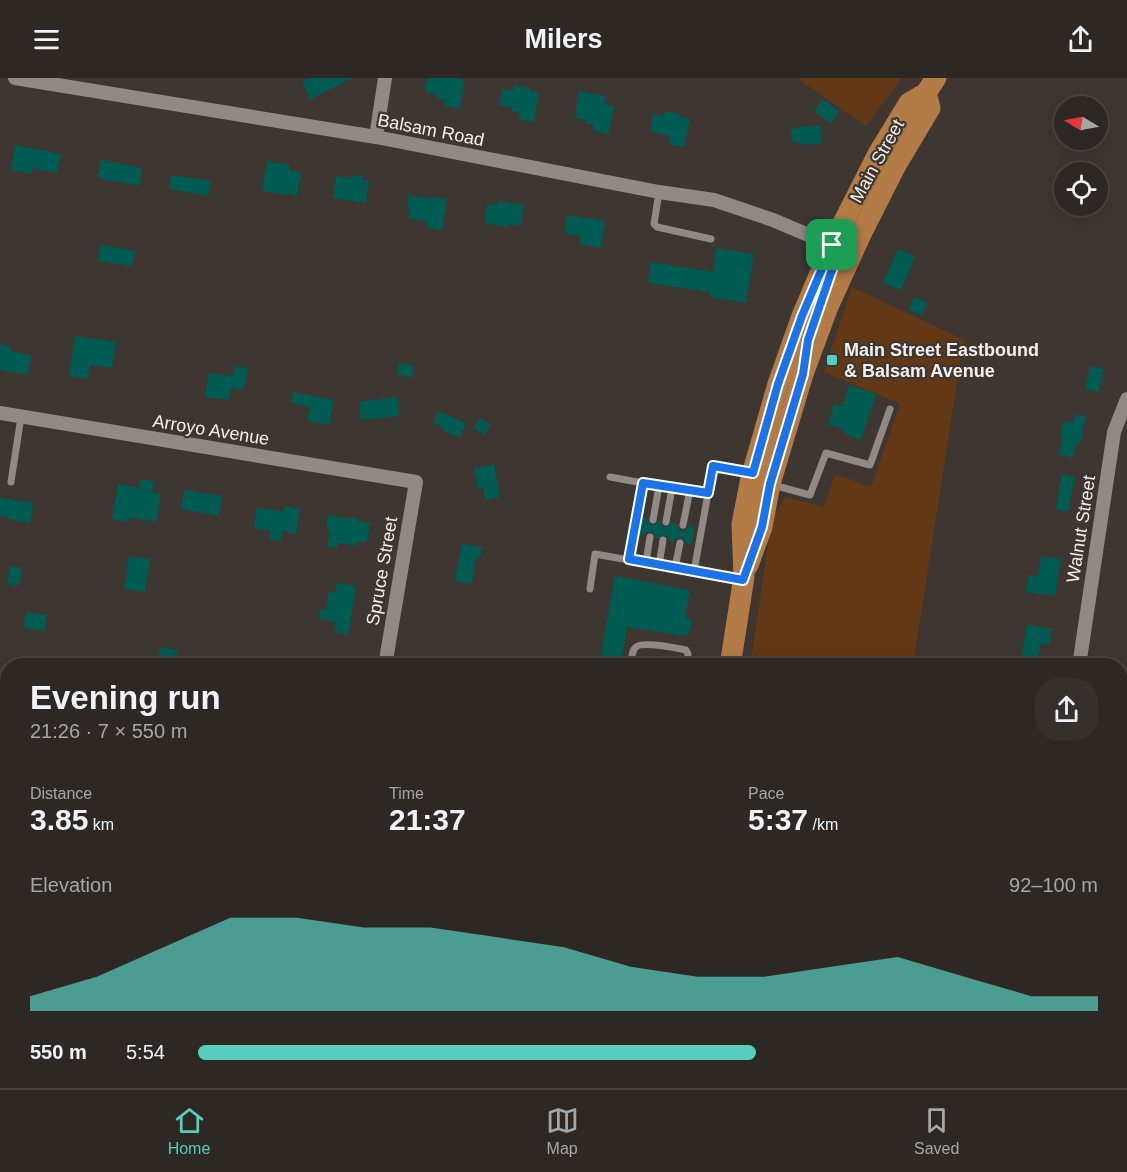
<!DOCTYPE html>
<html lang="en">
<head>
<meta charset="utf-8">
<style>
	body { margin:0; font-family:Helvetica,sans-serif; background:#36302d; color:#f1f3f6; height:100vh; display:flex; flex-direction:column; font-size:22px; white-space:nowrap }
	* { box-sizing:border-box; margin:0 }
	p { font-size:20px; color:#a7a6a7 }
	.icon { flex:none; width:33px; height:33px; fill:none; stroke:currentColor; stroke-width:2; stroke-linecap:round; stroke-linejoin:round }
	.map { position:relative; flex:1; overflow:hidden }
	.drawer { position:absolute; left:0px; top:580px; width:1128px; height:430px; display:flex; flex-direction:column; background:#2e2825; border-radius:24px 24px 0 0; box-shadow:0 6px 24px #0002,0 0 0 2px #494442 }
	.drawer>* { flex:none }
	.needle { width:39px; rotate:280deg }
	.controls { position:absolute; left:1054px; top:18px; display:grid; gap:12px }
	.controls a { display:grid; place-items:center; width:54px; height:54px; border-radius:50%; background:#2e2825; box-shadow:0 6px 24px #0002,0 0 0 2px #494442; font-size:30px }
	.pin { position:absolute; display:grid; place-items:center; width:51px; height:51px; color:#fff; margin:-26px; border-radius:12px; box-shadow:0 3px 9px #0006 }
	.round { display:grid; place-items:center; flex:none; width:63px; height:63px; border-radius:24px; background:#36302d }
	.head { display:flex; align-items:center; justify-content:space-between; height:102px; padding:0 30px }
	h1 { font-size:33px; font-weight:700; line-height:45px }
	.figures { display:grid; grid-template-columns:repeat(3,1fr); gap:9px; height:102px; padding:6px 30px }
	.figures div { display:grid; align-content:center }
	.figures b { font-size:30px; font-weight:700 }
	.figures small { font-size:16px; font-weight:400 }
	.figures p { font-size:16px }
	.chart { height:168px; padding:12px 30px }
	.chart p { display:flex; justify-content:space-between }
	.chart svg { width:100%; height:108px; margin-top:6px; fill:#58cebf; opacity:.7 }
	ul { padding:0 30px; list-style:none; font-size:20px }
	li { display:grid; grid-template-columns:96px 72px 1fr; align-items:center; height:45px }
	li i { height:15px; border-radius:8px; background:#58cebf }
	header { display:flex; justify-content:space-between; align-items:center; height:78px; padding:0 30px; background:#2e2825; font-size:27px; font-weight:700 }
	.tab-bar { display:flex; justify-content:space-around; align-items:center; height:84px; border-top:2px solid #494442; background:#2e2825; font-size:16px; color:#a7a6a7 }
	.tab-bar a { display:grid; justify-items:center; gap:3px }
	.tab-bar .selected { color:#58cebf }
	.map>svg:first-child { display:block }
</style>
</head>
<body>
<header><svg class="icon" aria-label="menu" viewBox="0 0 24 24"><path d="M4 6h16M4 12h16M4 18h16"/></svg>Milers<svg class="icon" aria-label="share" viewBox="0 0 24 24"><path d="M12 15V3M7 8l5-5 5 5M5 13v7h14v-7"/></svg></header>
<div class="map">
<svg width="1127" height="1010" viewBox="0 0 1127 1010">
	<rect width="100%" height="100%" fill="#3d3631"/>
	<g fill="#633814">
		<path d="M797,0H902L866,48Z"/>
		<path d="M852,209L966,263L962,272L913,588H750L772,442L785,419L824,429L835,396L871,409L900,326L824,294Z"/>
		<path d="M487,1004H638L637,1010H485Z"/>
		<path d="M695,1004H848L847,1010H694Z"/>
	</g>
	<g fill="#005c53">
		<path d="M310,0H352L310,22L302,4Z"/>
		<path d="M427,0H455L464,2L460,31L444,28L445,22L436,20L437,16L425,14Z"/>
		<path d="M514,7L530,10V13L539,15L534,44L518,41L519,34L511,33L512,29L499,27L502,11L513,13Z"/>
		<path d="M579,13L606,18L604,26L614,28L609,56L593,53L594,47L586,46V42L575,40Z"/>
		<path d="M823,21L839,34L831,46L814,33Z"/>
		<path d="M665,33L681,36L680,39L690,41L684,69L669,66L670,58L650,54L653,36L664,38Z"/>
		<path d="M821,47L822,65L799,67V64H792L791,50Z"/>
		<path d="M15,67L61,76L57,95L32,90L31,96L11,92Z"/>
		<path d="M101,82L142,90L139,108L98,100Z"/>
		<path d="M267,83L290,87L289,92L301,94L297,118L262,113Z"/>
		<path d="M172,97L211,103L208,118L169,111Z"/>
		<path d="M351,97L363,98L362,102L369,103L366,125L333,120L336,98L351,100Z"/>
		<path d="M409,117L431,121L432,119L447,121L442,152L427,150L428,144L408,140L410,131H407Z"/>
		<path d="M498,123L524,127L521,148L508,146L507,149L484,145L487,126L497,127Z"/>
		<path d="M567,137L605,143L601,170L579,166L581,158L564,155Z"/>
		<path d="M101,167L135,173L132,188L98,183Z"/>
		<path d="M716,170L754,176L746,225L710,219V214L648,205L651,184L713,194Z"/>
		<path d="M898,171L915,178L901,212L883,205Z"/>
		<path d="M914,219L928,224L922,237L909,232Z"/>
		<path d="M75,258L116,264L112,290L90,287L88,301L69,298Z"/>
		<path d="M0,266L11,269L10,273L31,277L28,297L0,292Z"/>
		<path d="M399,285L414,288L412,300L396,296Z"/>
		<path d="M235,288L248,290L244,312L231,310L229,322L205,319L209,295L234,298Z"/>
		<path d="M1090,288L1104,291L1099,314L1085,311Z"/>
		<path d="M849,307L876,316L861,362L847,357L842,351L828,346L834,326L842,329Z"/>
		<path d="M293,314L334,322L329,347L307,343L310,329L291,325Z"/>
		<path d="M397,319L399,338L361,342L359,324Z"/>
		<path d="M438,333L466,345L460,360L443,353L444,350L433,345Z"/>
		<path d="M1075,336L1086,338L1080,366L1076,365L1073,380L1059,377L1063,360H1060L1063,343L1073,345Z"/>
		<path d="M480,340L491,347L485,357L474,350Z"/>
		<path d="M494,386L500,419L485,422L483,410L478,411L474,390Z"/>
		<path d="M1062,396L1075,399L1068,434L1056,431Z"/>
		<path d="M140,401L154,403L152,414L161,416L156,444L129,439L128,444L112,441L118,406L139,410Z"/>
		<path d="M184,412L222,418L219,438L181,431Z"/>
		<path d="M0,420L33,425L30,445L8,441V439L0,438Z"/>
		<path d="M285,428L300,431L296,456L282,453L281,463L269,461L271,453L254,450L257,429L284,434Z"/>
		<path d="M328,437L349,441L350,439L358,440V443L370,445L367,464L358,463L357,468L338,465L337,470L327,469L330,452H326Z"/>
		<path d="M642,440L647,441L648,444L651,447H655L659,443H660L661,446L664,449H668L671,445L677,446L679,451L682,453L687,451L688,448L695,450L691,467L686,466L684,461L681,459L676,461L674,464L669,463L668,459L664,457H660L658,461L655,460V456L651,454H647L644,458L639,457Z"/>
		<path d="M462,466L482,469L480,480L476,479L472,506L455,503Z"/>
		<path d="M129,478L150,481L145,514L124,511Z"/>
		<path d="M1041,478L1061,481L1055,518L1026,514L1029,497L1038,498Z"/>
		<path d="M10,488L22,490L19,508L7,506Z"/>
		<path d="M615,498L690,512L685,540L692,541L690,554L685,558L627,549L621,588H599Z"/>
		<path d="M336,505L356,508L348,557L334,554L336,544L319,541L321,531L326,532L329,514L335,515Z"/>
		<path d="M26,534L47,537L45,553L24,550Z"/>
		<path d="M1027,547L1052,551L1049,567L1041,565L1037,588L1020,586Z"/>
		<path d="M160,569L178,572L175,588H157Z"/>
	</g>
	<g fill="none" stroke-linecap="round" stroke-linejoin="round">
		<g stroke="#918983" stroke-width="7">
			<path d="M659,114L654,146L657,149L711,161"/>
			<path d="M610,399L643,405"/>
			<path d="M11,404L21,339"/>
			<path d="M773,407L810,417L826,375L870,387L890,331"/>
			<path d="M653,442L659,408"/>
			<path d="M666,444L672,410"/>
			<path d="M683,447L690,412"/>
			<path d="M629,481L643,405L708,415"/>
			<path d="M646,484L650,459"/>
			<path d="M659,487L663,462"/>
			<path d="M675,490L680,465"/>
			<path d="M694,493L713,388L750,394"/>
			<path d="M590,511L595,476L741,502"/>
			<path d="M631,588C632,582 631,573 636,569C642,563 677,570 686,572L688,576V588"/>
		</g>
		<g stroke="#918983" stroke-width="14">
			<path d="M15,0L376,59L659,114L714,122L773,142L832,167"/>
			<path d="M376,59L385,0"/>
			<path d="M0,335L416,404L385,588"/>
			<path d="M1079,588L1114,354L1127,321"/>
			<path d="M0,674L8,675"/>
			<path d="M311,1010L312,1004"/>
			<path d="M1015,1010L1016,1004"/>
		</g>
		<g stroke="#b37b46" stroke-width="21">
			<path d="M748,487L762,449L770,406L803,296L827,231L862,154L895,89L930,30L926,15"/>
			<path d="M730,588L744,499L742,446L751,400L778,306L802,238L832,167L878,76L909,25L926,15L936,0"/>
			<path d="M665,1010L666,1004"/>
		</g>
	</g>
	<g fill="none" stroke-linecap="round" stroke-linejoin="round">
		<defs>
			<path id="route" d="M832,167L835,177L834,186L808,262L803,296L770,406L762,449L743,502L629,481L643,405L708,415L713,388L753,395L778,306L802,238Z"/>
		</defs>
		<use href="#route" stroke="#fff" stroke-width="12"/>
		<use href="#route" stroke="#1a73e8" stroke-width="8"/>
	</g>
	<rect fill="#58cebf" stroke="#3d3631" stroke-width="2" x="826" y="276" width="12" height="12" rx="3"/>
	<g text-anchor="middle" stroke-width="4.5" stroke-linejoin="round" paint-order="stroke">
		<g font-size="18" fill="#f5f0ed" stroke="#3d3631">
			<text transform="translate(431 52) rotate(11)" y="6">Balsam Road</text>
			<text transform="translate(877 83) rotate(-61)" y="6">Main Street</text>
			<text transform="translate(211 352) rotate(9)" y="6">Arroyo Avenue</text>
			<text transform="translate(1081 451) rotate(-81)" y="6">Walnut Street</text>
			<text transform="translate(382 493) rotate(-80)" y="6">Spruce Street</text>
		</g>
		<g font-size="18" font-weight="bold" fill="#f5f0ed" stroke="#3d3631" text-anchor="start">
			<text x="844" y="278">Main Street Eastbound<tspan x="844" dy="21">&amp; Balsam Avenue</tspan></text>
		</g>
	</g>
</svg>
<div class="controls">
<a><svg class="needle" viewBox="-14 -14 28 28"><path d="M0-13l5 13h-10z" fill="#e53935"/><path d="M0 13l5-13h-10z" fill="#a7a6a7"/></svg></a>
<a><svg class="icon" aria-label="locate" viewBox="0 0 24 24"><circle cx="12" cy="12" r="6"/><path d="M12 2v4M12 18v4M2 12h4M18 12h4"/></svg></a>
</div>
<div class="pin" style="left:832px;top:167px;background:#1e9e55"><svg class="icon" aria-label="arrive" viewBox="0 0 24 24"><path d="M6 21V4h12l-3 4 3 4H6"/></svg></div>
<section class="drawer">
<div class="head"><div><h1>Evening run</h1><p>21:26 · 7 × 550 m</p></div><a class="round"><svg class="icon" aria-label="share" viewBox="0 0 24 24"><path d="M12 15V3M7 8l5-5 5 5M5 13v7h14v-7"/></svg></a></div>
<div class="figures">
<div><p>Distance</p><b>3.85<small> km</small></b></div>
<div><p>Time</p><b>21:37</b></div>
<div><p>Pace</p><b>5:37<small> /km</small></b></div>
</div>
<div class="chart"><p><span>Elevation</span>92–100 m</p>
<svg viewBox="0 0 160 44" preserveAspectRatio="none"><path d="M0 44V38L10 30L20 18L30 6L40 6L50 10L60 10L70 14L80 18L90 26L100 30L110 30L120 26L130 22L140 30L150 38L160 38V44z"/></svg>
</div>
<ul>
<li><b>550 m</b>5:54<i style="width:62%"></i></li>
</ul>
</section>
</div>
<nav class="tab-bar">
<a class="selected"><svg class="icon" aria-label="home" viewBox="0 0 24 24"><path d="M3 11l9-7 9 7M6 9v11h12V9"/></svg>Home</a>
<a><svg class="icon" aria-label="map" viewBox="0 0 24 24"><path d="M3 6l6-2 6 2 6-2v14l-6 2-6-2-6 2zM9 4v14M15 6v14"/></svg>Map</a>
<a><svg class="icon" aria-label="saved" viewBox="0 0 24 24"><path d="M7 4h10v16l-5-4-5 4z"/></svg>Saved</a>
</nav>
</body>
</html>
